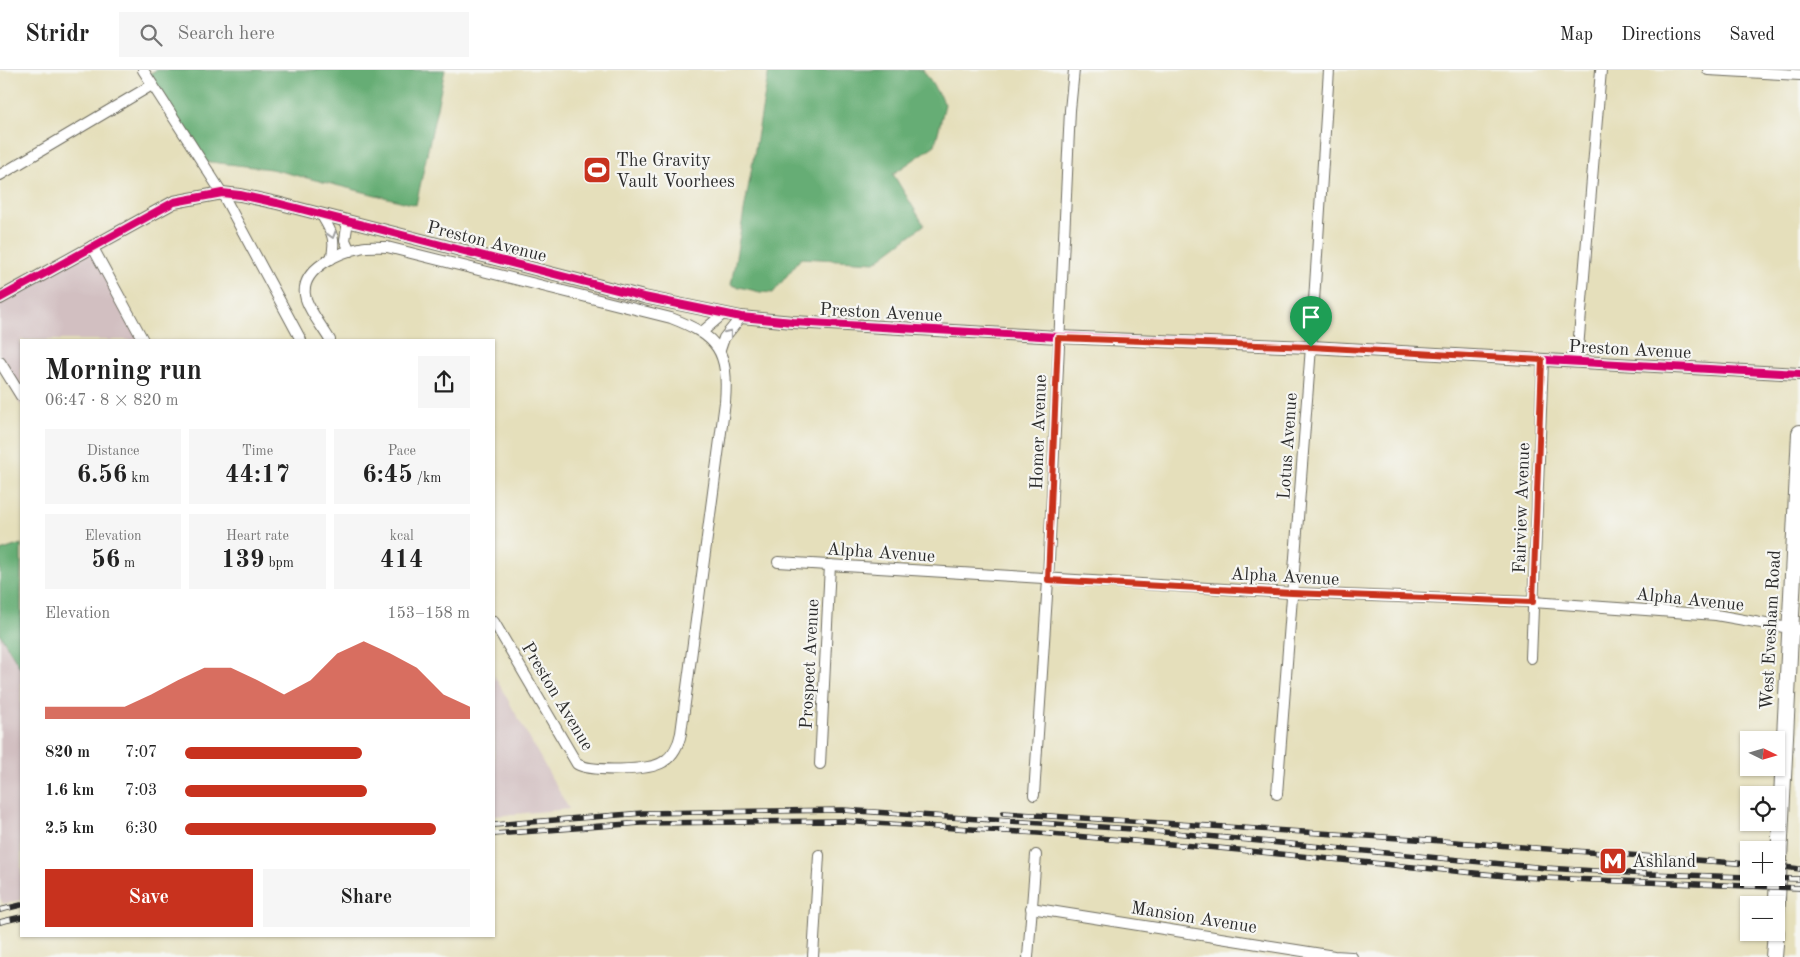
<!DOCTYPE html>
<html lang="en">
<head>
<meta charset="utf-8">
<style>
	body { margin:0; font-family:"Old Standard TT",serif; background:#f6f6f6; color:#222; height:100vh; display:flex; flex-direction:column; font-size:19px; white-space:nowrap }
	* { box-sizing:border-box; margin:0 }
	p { font-size:16px; color:#767676 }
	.icon { flex:none; width:28px; height:28px; fill:none; stroke:currentColor; stroke-width:2; stroke-linecap:round; stroke-linejoin:round }
	.map { position:relative; flex:1; overflow:hidden }
	.side { position:absolute; left:20px; top:269px; width:475px; height:598px; display:flex; flex-direction:column; background:#fff; border-radius:0px; box-shadow:0 1px 4px #0004 }
	.side>* { flex:none }
	.needle { width:32px; rotate:95deg }
	.controls { position:absolute; left:1740px; top:661px; display:grid; gap:10px }
	.controls a { display:grid; place-items:center; width:45px; height:45px; border-radius:0px; background:#fff; box-shadow:0 1px 4px #0004; font-size:25px }
	.pin { position:absolute; display:grid; place-items:center; width:42px; height:42px; color:#fff; margin:-51px -21px; border-radius:50% 50% 50% 0; rotate:-45deg; box-shadow:0 0 5px #0007 }
	.pin .icon { rotate:45deg }
	.round { display:grid; place-items:center; flex:none; width:52px; height:52px; border-radius:0px; background:#f6f6f6 }
	.head { display:flex; align-items:center; justify-content:space-between; height:85px; padding:0 25px }
	h1 { font-size:28px; font-weight:700; line-height:38px }
	.stats { display:grid; grid-template-columns:repeat(3,1fr); gap:8px; height:85px; padding:5px 25px }
	.stats div { display:grid; align-content:center; border-radius:0px; background:#f6f6f6; text-align:center }
	.stats b { font-size:25px; font-weight:700 }
	.stats small { font-size:14px; font-weight:400 }
	.stats p { font-size:14px }
	.chart { height:140px; padding:10px 25px }
	.chart p { display:flex; justify-content:space-between }
	.chart svg { width:100%; height:90px; margin-top:5px; fill:#c8321e; opacity:.7 }
	.primary-button { display:flex; gap:10px; margin-top:auto; padding:10px 25px }
	.primary-button a { flex:1; height:58px; border-radius:0px; background:#c8321e; color:#fff; font-size:20px; font-weight:700; line-height:58px; text-align:center }
	.primary-button a+a { background:#f6f6f6; color:#222 }
	ul { padding:0 25px; list-style:none; font-size:16px }
	li { display:grid; grid-template-columns:80px 60px 1fr; align-items:center; height:38px }
	li i { height:12px; border-radius:6px; background:#c8321e }
	header { display:flex; align-items:center; gap:30px; box-sizing:border-box; height:70px; padding:0 25px; background:#fff; border-bottom:1px solid #e0e0e0 }
	header strong { font-size:24px }
	nav { display:flex; gap:28px; margin-inline-start:auto; font-size:18px }
	.search { width:350px; height:45px; background:#f6f6f6; display:flex; align-items:center; gap:12px; box-sizing:border-box; padding:0 18px; border-radius:0px; color:#767676; font-size:19px }
	.map>svg:first-child { display:block }
</style>
</head>
<body>
<header>
<strong>Stridr</strong>
<div class="search"><svg class="icon" aria-label="search" viewBox="0 0 24 24"><circle cx="10" cy="10" r="6"/><path d="M15 15l6 6"/></svg>Search here</div>
<nav><a>Map</a><a>Directions</a><a>Saved</a></nav>
</header>
<div class="map">
<svg width="1800" height="887" viewBox="0 0 1800 887">
	<rect width="100%" height="100%" fill="#f6f6f2"/>
	<filter id="ink" filterUnits="userSpaceOnUse"><feTurbulence type="fractalNoise" baseFrequency=".02" numOctaves="2"/><feDisplacementMap in="SourceGraphic" scale="10" xChannelSelector="R" yChannelSelector="G"/><feConvolveMatrix kernelMatrix="1 2 1 2 8 2 1 2 1" color-interpolation-filters="sRGB"/></filter>
	<filter id="wash" filterUnits="userSpaceOnUse"><feTurbulence type="fractalNoise" baseFrequency=".0096" numOctaves="4" result="noise"/><feDisplacementMap in="SourceGraphic" scale="20" xChannelSelector="R" yChannelSelector="G"/><feGaussianBlur stdDeviation="1.12" result="paint"/><feColorMatrix in="noise" values="0 0 0 0 0 0 0 0 0 0 0 0 0 0 0 0 0 1.4 0 .05"/><feComposite in="paint" operator="in"/></filter>
	<g filter="url(#wash)">
		<rect width="100%" height="100%" fill="#e5dfbb"/>
		<g fill="#d2bfc1">
			<path d="M92,176L147,270H21V336L0,299V228Z"/>
			<path d="M0,564L21,599V830L3,834L0,828Z"/>
			<path d="M494,605L569,739L494,746Z"/>
		</g>
		<g fill="#66ad74" stroke="#486c50">
			<path d="M156,0H445L416,135L271,99L211,92L203,94L149,4Z"/>
			<path d="M769,0H923L945,34L935,75L893,104L924,155L875,192L801,188L773,223L760,222L731,215Z"/>
			<path d="M21,474V599L0,564V481Z"/>
		</g>
	</g>
	<g filter="url(#ink)">
		<g fill="none" stroke-linecap="round" stroke-linejoin="round">
			<defs>
				<g id="minor">
					<path d="M143,0L222,123L301,270"/>
					<path d="M1708,0L1800,5"/>
					<path d="M0,105L152,15"/>
					<path d="M321,144C331,161 337,169 331,189"/>
					<path d="M348,151L345,170L350,181"/>
					<path d="M92,176L143,270"/>
					<path d="M702,262L723,244"/>
					<path d="M330,270C323,258 307,238 305,225C301,199 339,182 360,178C368,176 378,177 387,177L671,248C718,266 729,281 725,332L681,663C679,674 673,686 663,692C649,701 591,702 577,694L494,552"/>
					<path d="M720,280L724,268L741,247"/>
					<path d="M1577,291L1601,0"/>
					<path d="M0,292L21,326"/>
					<path d="M778,492L1292,523L1533,532L1716,545L1800,560"/>
					<path d="M1531,588L1543,290"/>
					<path d="M820,694L830,495"/>
					<path d="M1277,724L1311,277L1329,0"/>
					<path d="M1034,725L1048,510L1070,40L1074,0"/>
					<path d="M1031,838L1334,886L1352,887"/>
					<path d="M813,887L819,785"/>
					<path d="M1028,887L1036,785"/>
				</g>
				<path id="tertiary" d="M0,228L174,132L222,123L240,125L277,133L644,227L741,247L793,252L1058,267L1311,277L1800,304"/>
				<g id="primary">
					<path d="M1776,849L1800,363"/>
					<path d="M1774,887L1776,862"/>
				</g>
			</defs>
			<use href="#minor" stroke="#6c6a5d" stroke-width="12"/>
			<use href="#tertiary" stroke="#6c6a5d" stroke-width="14"/>
			<use href="#primary" stroke="#6c6a5d" stroke-width="18"/>
			<use href="#minor" stroke="#fff" stroke-width="10"/>
			<use href="#tertiary" stroke="#fff" stroke-width="12"/>
			<use href="#primary" stroke="#fff" stroke-width="16"/>
			<defs>
				<g id="rail">
					<path d="M1003,743L1415,769L1749,794"/>
					<path d="M494,755L643,743L843,740L1132,759L1546,798L1647,804L1749,807"/>
					<path d="M494,764L641,753L841,751L1038,763L1218,778L1516,807L1800,818"/>
					<path d="M1776,796L1800,799"/>
					<path d="M1766,808L1800,809"/>
					<path d="M0,840L21,835"/>
					<path d="M0,852L21,847"/>
				</g>
			</defs>
			<use href="#rail" stroke="#2b2b2b" stroke-width="5.5"/>
			<use href="#rail" stroke="#f6f6f2" stroke-width="4" stroke-dasharray="11" stroke-linecap="butt"/>
			<defs>
				<path id="cycleway" d="M0,228L174,132L222,123L240,125L277,133L644,227L741,247L793,252L1058,267L1311,277L1800,304"/>
			</defs>
			<use href="#cycleway" stroke="#f6f6f2" stroke-width="11"/>
			<use href="#cycleway" stroke="#d6006c" stroke-width="8"/>
		</g>
		<defs><path id="oneway-chevron" d="M-2-3.5L2.5 0L-2 3.5" fill="none" stroke-width="1.6" stroke-linecap="round" stroke-linejoin="round" transform="scale(1.25)"/></defs>
		<g stroke="#a0a0a0">
			<use href="#oneway-chevron" transform="translate(332 165) rotate(73)"/>
			<use href="#oneway-chevron" transform="translate(729 263) rotate(-52)"/>
		</g>
	</g>
	<g fill="none" stroke-linecap="round" stroke-linejoin="round" filter="url(#ink)">
		<defs>
			<path id="route" d="M1058,268L1311,277L1542,290L1533,532L1292,523L1048,510Z"/>
		</defs>
		<use href="#route" stroke="#fff" stroke-width="10"/>
		<use href="#route" stroke="#c8321e" stroke-width="6"/>
	</g>
	<defs>
		<symbol id="stadium-square" viewBox="-11 -11 22 22"><rect x="-9" y="-9" width="18" height="18" rx="4" fill="#c8321e" stroke="#f6f6f2"/><path d="M0-5a6.5 5 0 1 0 0 10a6.5 5 0 1 0 0-10ZM-3.5-1.8h7v3.6h-7Z" fill="#fff"/></symbol>
		<symbol id="metro-square" viewBox="-11 -11 22 22"><rect x="-9" y="-9" width="18" height="18" rx="4" fill="#c8321e" stroke="#f6f6f2"/><path d="M-5.5 5V-5H-3L0 0L3-5H5.5V5H3V-.5L0 4L-3-.5V5Z" fill="#fff"/></symbol>
	</defs>
	<g fill-rule="evenodd">
		<use href="#stadium-square" x="581" y="84" width="32" height="32"/>
		<use href="#metro-square" x="1597" y="775" width="32" height="32"/>
	</g>
	<g text-anchor="middle" stroke-width="4.5" stroke-linejoin="round" paint-order="stroke">
		<g font-size="18" fill="#2b2b2b" stroke="#f6f6f2" text-anchor="start">
			<text x="616" y="96">The Gravity<tspan x="616" dy="21">Vault Voorhees</tspan></text>
			<text x="1632" y="797">Ashland</text>
		</g>
		<g font-size="18" fill="#2b2b2b" stroke="#f6f6f2">
			<text transform="translate(487 171) rotate(14)" y="6">Preston Avenue</text>
			<text transform="translate(881 242) rotate(3)" y="6">Preston Avenue</text>
			<text transform="translate(1630 279) rotate(3)" y="6">Preston Avenue</text>
			<text transform="translate(1038 362) rotate(-88)" y="6">Homer Avenue</text>
			<text transform="translate(1287 376) rotate(-86)" y="6">Lotus Avenue</text>
			<text transform="translate(1521 438) rotate(-88)" y="6">Fairview Avenue</text>
			<text transform="translate(881 482) rotate(4)" y="6">Alpha Avenue</text>
			<text transform="translate(1285 506) rotate(3)" y="6">Alpha Avenue</text>
			<text transform="translate(1690 529) rotate(6)" y="6">Alpha Avenue</text>
			<text transform="translate(1770 560) rotate(-87)" y="6">West Evesham Road</text>
			<text transform="translate(809 594) rotate(-87)" y="6">Prospect Avenue</text>
			<text transform="translate(558 626) rotate(59)" y="6">Preston Avenue</text>
			<text transform="translate(1194 847) rotate(9)" y="6">Mansion Avenue</text>
		</g>
	</g>
</svg>
<div class="controls">
<a><svg class="needle" viewBox="-14 -14 28 28"><path d="M0-13l5 13h-10z" fill="#e53935"/><path d="M0 13l5-13h-10z" fill="#767676"/></svg></a>
<a><svg class="icon" aria-label="locate" viewBox="0 0 24 24"><circle cx="12" cy="12" r="6"/><path d="M12 2v4M12 18v4M2 12h4M18 12h4"/></svg></a>
<a>+</a>
<a>−</a>
</div>
<div class="pin" style="left:1311px;top:277px;background:#1e9e55"><svg class="icon" aria-label="arrive" viewBox="0 0 24 24"><path d="M6 21V4h12l-3 4 3 4H6"/></svg></div>
<section class="side">
<div class="head"><div><h1>Morning run</h1><p>06:47 · 8 × 820 m</p></div><a class="round"><svg class="icon" aria-label="share" viewBox="0 0 24 24"><path d="M12 15V3M7 8l5-5 5 5M5 13v7h14v-7"/></svg></a></div>
<div class="stats">
<div><p>Distance</p><b>6.56<small> km</small></b></div>
<div><p>Time</p><b>44:17</b></div>
<div><p>Pace</p><b>6:45<small> /km</small></b></div>
</div>
<div class="stats">
<div><p>Elevation</p><b>56<small> m</small></b></div>
<div><p>Heart rate</p><b>139<small> bpm</small></b></div>
<div><p>kcal</p><b>414</b></div>
</div>
<div class="chart"><p><span>Elevation</span>153–158 m</p>
<svg viewBox="0 0 160 44" preserveAspectRatio="none"><path d="M0 44V38L10 38L20 38L30 38L40 32L50 25L60 19L70 19L80 25L90 32L100 25L110 12L120 6L130 12L140 19L150 32L160 38V44z"/></svg>
</div>
<ul>
<li><b>820 m</b>7:07<i style="width:62%"></i></li>
<li><b>1.6 km</b>7:03<i style="width:64%"></i></li>
<li><b>2.5 km</b>6:30<i style="width:88%"></i></li>
</ul>
<div class="primary-button"><a>Save</a><a>Share</a></div>
</section>
</div>
</body>
</html>
